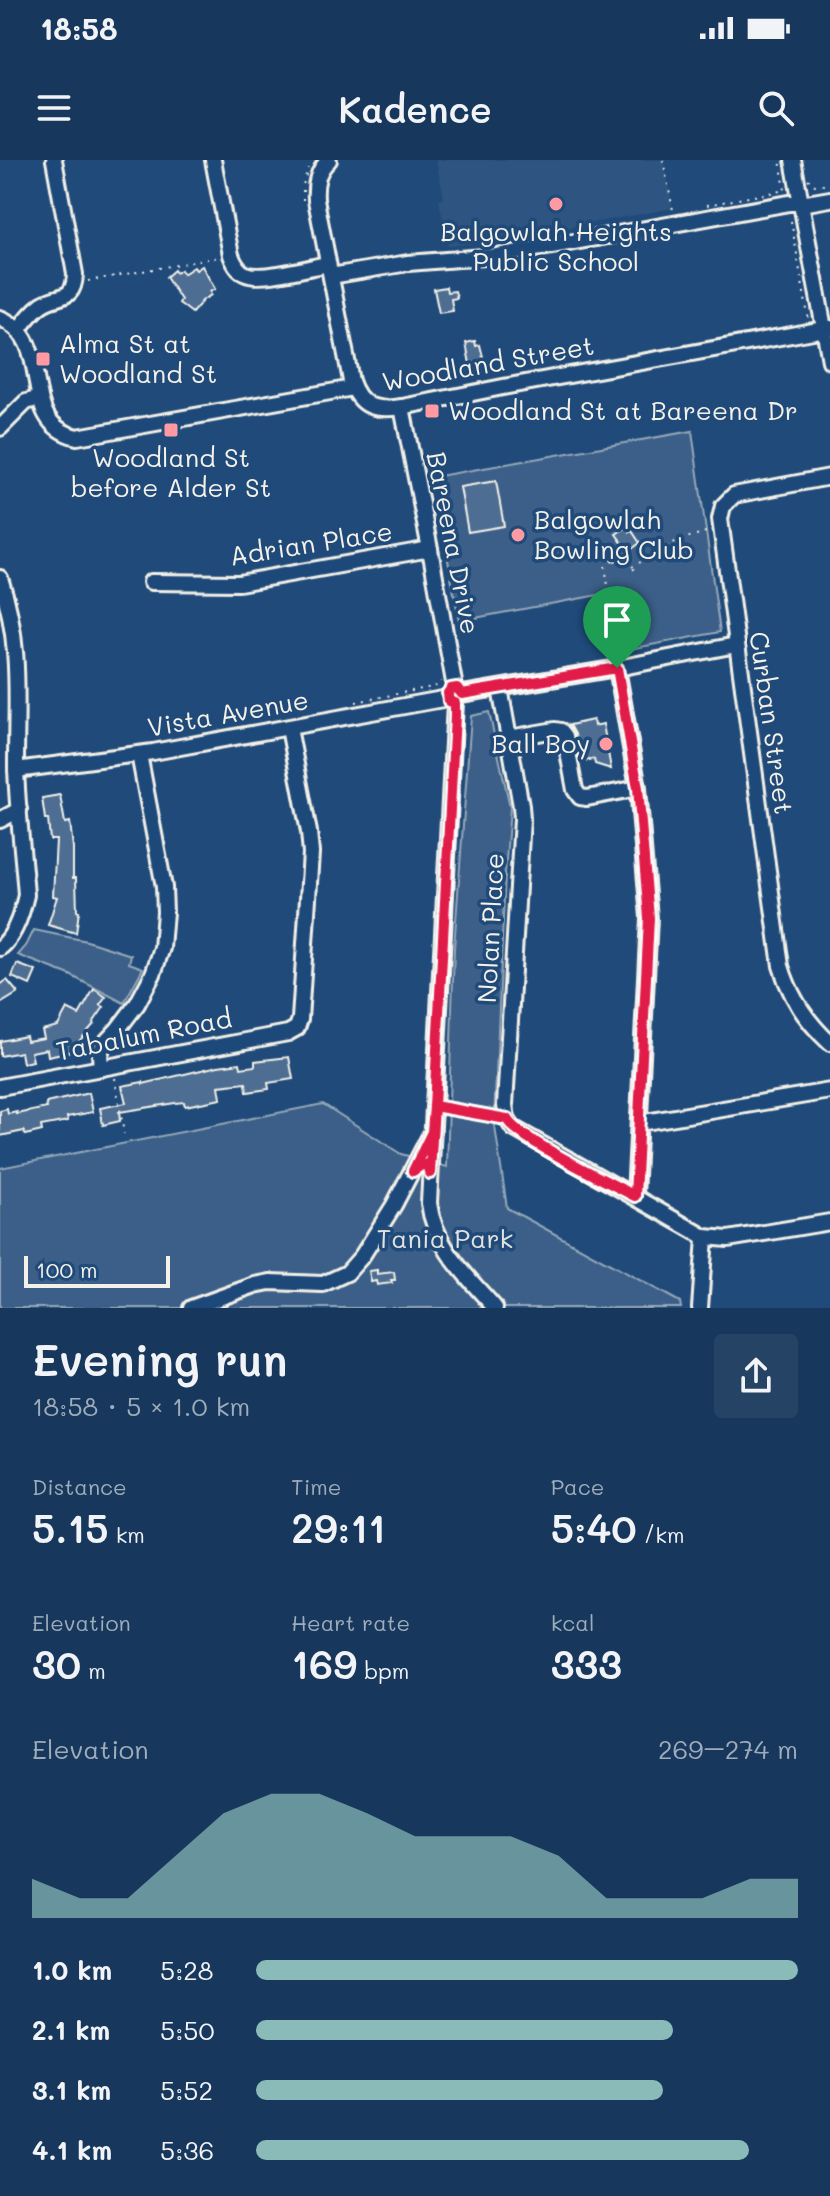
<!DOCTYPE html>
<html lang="en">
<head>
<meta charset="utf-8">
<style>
	body { margin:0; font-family:Mali,sans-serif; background:#244365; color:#f1f3f6; height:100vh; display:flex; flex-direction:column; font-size:30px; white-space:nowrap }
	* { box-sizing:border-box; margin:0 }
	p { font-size:26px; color:#9eacbb }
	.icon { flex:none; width:44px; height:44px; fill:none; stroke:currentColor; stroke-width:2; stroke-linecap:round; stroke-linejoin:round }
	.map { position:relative; height:1148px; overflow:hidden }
	.drawer { display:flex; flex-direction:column; background:#17385c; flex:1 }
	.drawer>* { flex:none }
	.scale { position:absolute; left:24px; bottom:20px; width:146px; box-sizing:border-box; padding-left:8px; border:4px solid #f4f1e8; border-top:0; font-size:22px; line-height:28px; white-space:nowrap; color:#f4f1e8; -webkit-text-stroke:6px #1f4a7a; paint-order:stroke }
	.pin { position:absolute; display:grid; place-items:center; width:68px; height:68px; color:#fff; margin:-82px -34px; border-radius:50% 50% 50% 0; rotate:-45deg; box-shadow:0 0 8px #0007 }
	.pin .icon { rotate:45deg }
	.round { display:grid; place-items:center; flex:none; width:84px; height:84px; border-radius:8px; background:#244365 }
	.head { display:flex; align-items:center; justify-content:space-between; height:136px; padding:0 32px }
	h1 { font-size:44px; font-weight:600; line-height:60px }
	.stats { display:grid; grid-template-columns:repeat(3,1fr); gap:12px; height:136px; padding:8px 32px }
	.stats div { display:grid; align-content:center }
	.stats b { font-size:40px; font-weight:600 }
	.stats small { font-size:22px; font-weight:400 }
	.stats p { font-size:22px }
	.chart { height:224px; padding:16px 32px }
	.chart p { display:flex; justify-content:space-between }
	.chart svg { width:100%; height:144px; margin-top:8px; fill:#8bbbb9; opacity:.7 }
	ul { padding:0 32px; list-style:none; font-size:26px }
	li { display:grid; grid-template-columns:128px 96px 1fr; align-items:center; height:60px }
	li i { height:20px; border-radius:10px; background:#8bbbb9 }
	.status { display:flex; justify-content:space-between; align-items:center; height:56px; padding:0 40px; background:#17385c; direction:ltr }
	.status svg { height:22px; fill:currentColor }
	header { display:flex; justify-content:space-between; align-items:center; height:104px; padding:0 32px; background:#17385c; font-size:36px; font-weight:600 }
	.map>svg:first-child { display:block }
</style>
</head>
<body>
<div class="status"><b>18:58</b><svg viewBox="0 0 49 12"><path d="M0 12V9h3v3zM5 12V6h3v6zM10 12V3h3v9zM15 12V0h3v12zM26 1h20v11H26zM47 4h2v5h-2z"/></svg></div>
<header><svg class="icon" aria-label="menu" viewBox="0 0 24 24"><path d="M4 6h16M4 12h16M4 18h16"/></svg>Kadence<svg class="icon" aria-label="search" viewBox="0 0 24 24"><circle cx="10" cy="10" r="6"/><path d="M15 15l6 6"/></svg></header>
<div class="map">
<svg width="830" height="1148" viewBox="0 0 830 1148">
	<rect width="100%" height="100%" fill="#1f4a7a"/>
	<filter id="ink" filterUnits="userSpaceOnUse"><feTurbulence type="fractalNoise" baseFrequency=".0125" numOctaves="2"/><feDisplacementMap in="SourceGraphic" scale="16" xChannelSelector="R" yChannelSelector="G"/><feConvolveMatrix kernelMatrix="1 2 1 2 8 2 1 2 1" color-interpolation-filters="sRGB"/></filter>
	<g filter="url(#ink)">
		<path fill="#2d5581" d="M436,0H664L673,48L495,81L448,86L439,40L444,38Z"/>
		<g fill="#3a5f88" stroke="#97a8b8" stroke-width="2">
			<path d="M692,271L720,472L614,492L604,434L459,461L433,317Z"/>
			<path d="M489,552L510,647L505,714L494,960L507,1048L680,1142L681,1148H0V1008L323,944L401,994L447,1007L454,788L471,556Z"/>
			<path d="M34,770L87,781L131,795L129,803L143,808L124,843L70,815L18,795L26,786Z"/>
		</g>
		<g fill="#4d6e92" stroke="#f4f1e8" stroke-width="2">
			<path d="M202,106L215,129L210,132L211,135L203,140L192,153L179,143L181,140L166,117L174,110L176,113L181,110L183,114L194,107L196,110Z"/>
			<path d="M446,127L447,132L455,131L457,138L451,139L453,151L439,153L434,129Z"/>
			<path d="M475,181L476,186L480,185L484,201L470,204L466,183Z"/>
			<path d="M496,321L504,366L468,372L460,327Z"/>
			<path d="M627,367L630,372L632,371L640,383L615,401L614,400L612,401L607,394L623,384L616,374Z"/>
			<path d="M593,560L594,566L603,564L611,609L595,604L594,599L580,602L575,574L570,565Z"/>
			<path d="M60,635L65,663L70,662L73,688V718H76L77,751H79L76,773L48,765L57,737L53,736L56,680H50L48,659H45L42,638Z"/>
			<path d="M17,804L36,811L30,825L12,817Z"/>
			<path d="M7,820L18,833L0,844V825Z"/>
			<path d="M94,829L106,837L100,845L104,847L93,863L94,864L75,886L76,890L48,896L47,889L31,892L33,901L23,903L21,892L0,896V881L26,876L27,881L44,878L42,870L58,866L67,849L79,855Z"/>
			<path d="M289,897L293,919L268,923L269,929L247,932L246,923L219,926L221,939L185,946L184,942L175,943L119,952L120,961L103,965L100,948L126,943L122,926L143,922V924L218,906L240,903L241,908L255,906V901Z"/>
			<path d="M89,933L93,952L67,957L68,961L41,966L42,971L25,975L24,971L0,976V951L7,949L8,954L17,952V954L47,948L46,943Z"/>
			<path d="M377,1110V1114L394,1112L395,1120H391L392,1123L377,1125L376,1121L371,1122L369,1111Z"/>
		</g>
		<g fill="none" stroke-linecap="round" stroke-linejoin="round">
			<defs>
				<g id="minor">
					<path d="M213,0L231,95C234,103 238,111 246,114C261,121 310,107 328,104"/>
					<path d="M329,0C317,11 315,24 316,40L351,221C360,248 376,251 402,247L503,227L830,168"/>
					<path d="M793,0L830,201"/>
					<path d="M331,116L408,103L497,96L789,43H807L830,39"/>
					<path d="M0,158C58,182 14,262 77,277L353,228"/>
					<path d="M19,169C25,161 33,151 41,145C58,133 74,143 75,114L54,0"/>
					<path d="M402,247L430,389L455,528"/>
					<path d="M0,268L26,242L40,238"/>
					<path d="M830,317L734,335L723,346L720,359L781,806C790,837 806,861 830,883"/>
					<path d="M0,418C22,484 16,538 16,606C17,649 23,693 26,735C22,753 15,776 0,788"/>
					<path d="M151,422L239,423L430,389"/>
					<path d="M617,508L638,628L649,758L635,1036"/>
					<path d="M500,528L521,646L522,659L505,945L507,959L513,968L705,1077L728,1079L830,1062"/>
					<path d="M462,534L617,508L736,485"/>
					<path d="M455,543L429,1043C434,1086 468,1117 495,1148"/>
					<path d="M509,578L555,570L561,571L565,576L575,630L580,637L587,638L638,628"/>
					<path d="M16,610L153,592L448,538"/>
					<path d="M0,660L19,650"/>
					<path d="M101,908L100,895L103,885L118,869L137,844L153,814L162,788L165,752L164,727L139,594"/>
					<path d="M0,927L288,873L297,868L300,859L311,693L309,672L289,568"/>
					<path d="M639,963L830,931"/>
					<path d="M191,1148L255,1125L270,1122L323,1124L347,1113L362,1096L394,1045L430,976"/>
					<path d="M700,1148L705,1077"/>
				</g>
			</defs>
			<use href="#minor" stroke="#f4f1e8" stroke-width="20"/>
			<g stroke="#f4f1e8" stroke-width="2" stroke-dasharray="2 6" stroke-linecap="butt">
				<path d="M663,0L673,50"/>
				<path d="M808,19L815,25H830"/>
				<path d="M303,40V25L308,8"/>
				<path d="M707,45L785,30L780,0"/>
				<path d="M791,61L809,161"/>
				<path d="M88,121L219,97"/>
				<path d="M623,396L636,412"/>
				<path d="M605,406L619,496"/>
				<path d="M632,407L677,381L709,371"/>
				<path d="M356,542L437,526L441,521"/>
				<path d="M115,918L124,974"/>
				<path d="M447,948L496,957"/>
			</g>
			<use href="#minor" stroke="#1f4a7a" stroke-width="14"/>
		</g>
	</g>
	<g fill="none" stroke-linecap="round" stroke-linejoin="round" filter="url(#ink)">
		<defs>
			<path id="route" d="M617,508L462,534L457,528L451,529L448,533L449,541L455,543V556L434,946L432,972L413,1011L423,1004L427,1006L430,1013L434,946L507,959C516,978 610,1023 635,1036L649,758L638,628L617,508"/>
		</defs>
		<use href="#route" stroke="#fff" stroke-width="16"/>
		<use href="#route" stroke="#e11d48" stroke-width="10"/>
	</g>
	<g fill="#ff9aa2" stroke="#1f4a7a" stroke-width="3">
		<circle cx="556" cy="44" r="8"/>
		<rect x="35" y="191" width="16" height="16" rx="4"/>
		<rect x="424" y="243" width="16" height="16" rx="4"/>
		<rect x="163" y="262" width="16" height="16" rx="4"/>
		<circle cx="518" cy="375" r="8"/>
		<circle cx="606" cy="584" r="8"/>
	</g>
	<g text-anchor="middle" stroke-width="7" stroke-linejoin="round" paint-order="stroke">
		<g font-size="26" fill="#f4f1e8" stroke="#1f4a7a" text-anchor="start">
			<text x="556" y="81" text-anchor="middle">Balgowlah Heights<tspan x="556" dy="30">Public School</tspan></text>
			<text x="59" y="193">Alma St at<tspan x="59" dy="30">Woodland St</tspan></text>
			<text x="448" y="260">Woodland St at Bareena Dr</text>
			<text x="171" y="307" text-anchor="middle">Woodland St<tspan x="171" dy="30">before Alder St</tspan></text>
			<text x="534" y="369">Balgowlah<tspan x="534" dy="30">Bowling Club</tspan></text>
			<text x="590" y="593" text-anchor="end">Ball Boy</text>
		</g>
		<g font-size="26" fill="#f4f1e8" stroke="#1f4a7a">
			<text transform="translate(488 204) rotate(-10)" y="9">Woodland Street</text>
			<text transform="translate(453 383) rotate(79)" y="9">Bareena Drive</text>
			<text transform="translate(311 384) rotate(-9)" y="9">Adrian Place</text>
			<text transform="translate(228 554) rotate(-10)" y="9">Vista Avenue</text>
			<text transform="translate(771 563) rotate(82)" y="9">Curban Street</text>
			<text transform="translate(491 768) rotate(-87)" y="9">Nolan Place</text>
			<text transform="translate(144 875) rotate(-11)" y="9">Tabalum Road</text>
		</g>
		<g font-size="26" fill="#e1e2de" stroke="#1f4a7a">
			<text x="445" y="1088">Tania Park</text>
		</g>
	</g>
</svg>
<div class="scale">100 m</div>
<div class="pin" style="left:617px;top:508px;background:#1e9e55"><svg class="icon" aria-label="arrive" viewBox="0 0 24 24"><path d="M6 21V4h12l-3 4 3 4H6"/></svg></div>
</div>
<section class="drawer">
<div class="head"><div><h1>Evening run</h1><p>18:58 · 5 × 1.0 km</p></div><a class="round"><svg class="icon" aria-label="share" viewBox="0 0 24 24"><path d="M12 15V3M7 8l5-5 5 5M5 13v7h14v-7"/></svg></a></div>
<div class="stats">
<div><p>Distance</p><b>5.15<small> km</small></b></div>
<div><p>Time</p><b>29:11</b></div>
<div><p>Pace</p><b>5:40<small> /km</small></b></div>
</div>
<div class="stats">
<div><p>Elevation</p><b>30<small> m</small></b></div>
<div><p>Heart rate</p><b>169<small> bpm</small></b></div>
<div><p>kcal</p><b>333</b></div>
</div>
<div class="chart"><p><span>Elevation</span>269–274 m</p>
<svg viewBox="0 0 160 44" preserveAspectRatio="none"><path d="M0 44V32L10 38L20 38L30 25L40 12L50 6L60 6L70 12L80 19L90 19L100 19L110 25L120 38L130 38L140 38L150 32L160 32V44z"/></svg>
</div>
<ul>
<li><b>1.0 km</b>5:28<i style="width:100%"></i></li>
<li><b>2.1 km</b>5:50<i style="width:77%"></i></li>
<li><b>3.1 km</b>5:52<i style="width:75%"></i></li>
<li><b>4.1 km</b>5:36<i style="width:91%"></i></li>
</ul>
</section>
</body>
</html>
